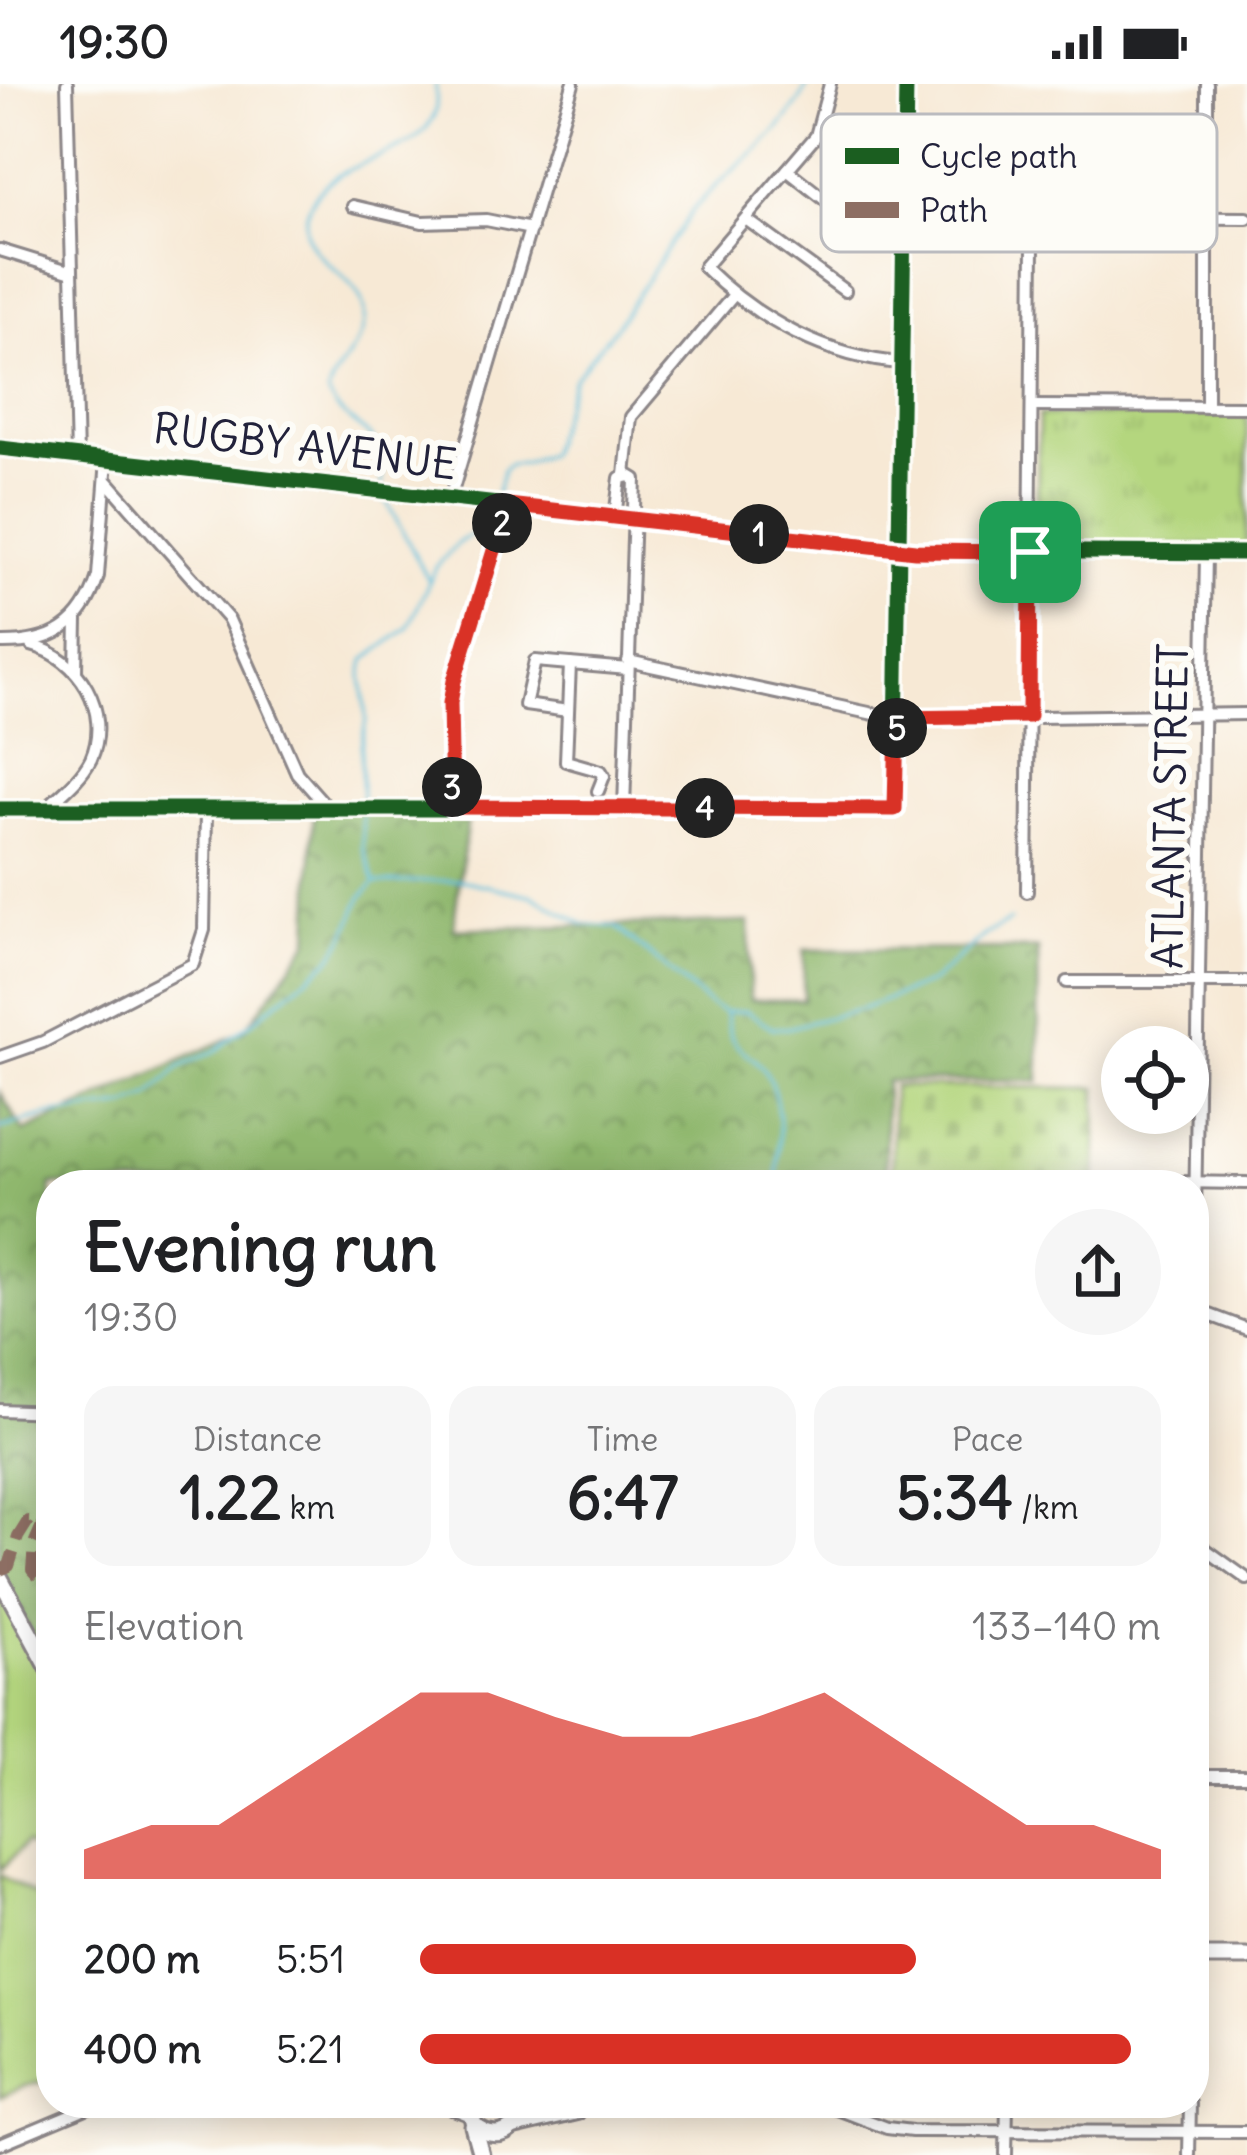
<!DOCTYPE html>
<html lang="en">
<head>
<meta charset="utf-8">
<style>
	body { margin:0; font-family:Delius,sans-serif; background:#f6f6f6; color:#202124; height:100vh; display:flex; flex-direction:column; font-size:45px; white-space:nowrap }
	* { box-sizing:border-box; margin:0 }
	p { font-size:39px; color:#757577 }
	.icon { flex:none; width:66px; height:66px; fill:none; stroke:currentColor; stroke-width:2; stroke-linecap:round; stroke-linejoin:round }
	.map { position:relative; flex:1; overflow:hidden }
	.panel { position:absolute; left:36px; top:1086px; width:1173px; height:948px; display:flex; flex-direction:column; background:#fff; border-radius:48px; box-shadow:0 6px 30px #0003 }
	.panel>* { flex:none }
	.controls { position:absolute; left:1101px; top:942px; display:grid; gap:24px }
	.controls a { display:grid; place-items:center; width:108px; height:108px; border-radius:50%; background:#fff; box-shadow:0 6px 30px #0003; font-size:60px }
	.pin { position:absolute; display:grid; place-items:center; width:102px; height:102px; color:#fff; margin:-51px; border-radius:24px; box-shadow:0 6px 18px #0006 }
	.km { position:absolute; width:60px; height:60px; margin:-30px; border-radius:50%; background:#222; color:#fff; font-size:33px; line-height:60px; text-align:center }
	.round { display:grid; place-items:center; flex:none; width:126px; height:126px; border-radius:63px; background:#f6f6f6 }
	.overview { display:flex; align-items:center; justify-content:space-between; height:204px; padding:0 48px }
	h1 { font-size:66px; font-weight:700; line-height:90px }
	.figures { display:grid; grid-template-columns:repeat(3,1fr); gap:18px; height:204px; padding:12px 48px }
	.figures div { display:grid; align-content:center; border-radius:30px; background:#f6f6f6; text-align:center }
	.figures b { font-size:60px; font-weight:700 }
	.figures small { font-size:33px; font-weight:400 }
	.figures p { font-size:33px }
	.chart { height:336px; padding:24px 48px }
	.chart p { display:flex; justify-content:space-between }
	.chart svg { width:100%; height:216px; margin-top:12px; fill:#d93025; opacity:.7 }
	ul { padding:0 48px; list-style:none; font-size:39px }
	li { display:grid; grid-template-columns:192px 144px 1fr; align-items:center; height:90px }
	li i { height:30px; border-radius:15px; background:#d93025 }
	.status { display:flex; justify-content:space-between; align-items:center; height:84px; padding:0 60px; background:#fff; direction:ltr }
	.status svg { height:33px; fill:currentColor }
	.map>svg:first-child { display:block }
</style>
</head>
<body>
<div class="status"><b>19:30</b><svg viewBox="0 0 49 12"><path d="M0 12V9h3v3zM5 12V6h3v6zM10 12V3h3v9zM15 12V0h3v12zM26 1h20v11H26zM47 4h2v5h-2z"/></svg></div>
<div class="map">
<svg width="1247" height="2071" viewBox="0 0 1247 2071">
	<defs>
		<pattern id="forest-crowns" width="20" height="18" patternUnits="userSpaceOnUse" patternTransform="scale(3)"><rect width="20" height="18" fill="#8fb76d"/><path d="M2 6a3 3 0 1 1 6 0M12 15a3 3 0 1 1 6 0" fill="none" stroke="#74945b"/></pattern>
		<pattern id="cemetery-stones" width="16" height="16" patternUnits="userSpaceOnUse" patternTransform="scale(3)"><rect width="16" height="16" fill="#b4d67e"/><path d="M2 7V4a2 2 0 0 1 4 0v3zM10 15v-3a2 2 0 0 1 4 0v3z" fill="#9ab76e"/></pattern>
		<pattern id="park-tufts" width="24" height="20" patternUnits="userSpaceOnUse" patternTransform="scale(3)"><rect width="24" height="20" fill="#b4d67e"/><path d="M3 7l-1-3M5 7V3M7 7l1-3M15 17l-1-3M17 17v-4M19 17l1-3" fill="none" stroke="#9ab76e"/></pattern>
	</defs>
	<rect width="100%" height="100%" fill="#fdfcf7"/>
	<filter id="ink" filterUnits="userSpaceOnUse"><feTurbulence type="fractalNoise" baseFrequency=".00833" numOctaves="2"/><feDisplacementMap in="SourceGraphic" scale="24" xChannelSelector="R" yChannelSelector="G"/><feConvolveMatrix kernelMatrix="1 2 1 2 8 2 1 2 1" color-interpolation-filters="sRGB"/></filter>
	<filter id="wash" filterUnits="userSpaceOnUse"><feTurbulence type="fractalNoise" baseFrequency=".004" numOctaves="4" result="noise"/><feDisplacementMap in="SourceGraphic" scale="48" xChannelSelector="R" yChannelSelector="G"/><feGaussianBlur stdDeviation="2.7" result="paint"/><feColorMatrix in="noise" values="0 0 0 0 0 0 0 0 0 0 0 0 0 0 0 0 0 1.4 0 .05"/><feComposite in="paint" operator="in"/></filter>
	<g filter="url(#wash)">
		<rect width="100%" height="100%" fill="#f7e9d5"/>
		<g fill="#b4d67e" stroke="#6b7c5c" stroke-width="3">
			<path d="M0,1494L51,1583V1775L25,1760L0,1786Z"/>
			<path d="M0,1791L51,1821V1996L24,2002L0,2013Z"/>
		</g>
		<path fill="url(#forest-crowns)" stroke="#586c54" stroke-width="3" d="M314,720L469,726L453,845L749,838L750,916H803L804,866L1038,865L1039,997H886L885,1101H51V1583L0,1493V1008L24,1048L244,947L309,857Z"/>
		<path fill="url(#cemetery-stones)" stroke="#6b7c5c" stroke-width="3" d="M893,1002L1097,1004L1096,1101H892Z"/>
		<path fill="url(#park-tufts)" stroke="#6b7c5c" stroke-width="3" d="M1039,331H1247V462L1036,461Z"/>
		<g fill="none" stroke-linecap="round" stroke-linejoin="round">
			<g stroke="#5ebfdc" stroke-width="3">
				<path d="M382,402C388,338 349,352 328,310C334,280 368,263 364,227C359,184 285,174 311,119C333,73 422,74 435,28C438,18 435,9 436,0"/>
				<path d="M383,411L428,495"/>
				<path d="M496,412L503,386L510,380L525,379L548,370L574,294L614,245L693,126C728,84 786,52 808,0"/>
				<path d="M362,722L361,663L366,636L362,592L365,576L408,544L436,483L458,459L481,444L493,426"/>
				<path d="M362,732L363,764L375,797"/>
				<path d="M376,799L461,796L533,812L583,840L616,843L710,921L725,928L746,927L773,944H788L865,924L931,898L986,850L1010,837"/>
				<path d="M726,929C730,975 749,960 766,989C785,1022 778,1065 777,1101"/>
				<path d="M0,1044L52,1030L127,1022L151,1011L180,983L217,966L328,877L344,855L362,812L374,800"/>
			</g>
		</g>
	</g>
	<g filter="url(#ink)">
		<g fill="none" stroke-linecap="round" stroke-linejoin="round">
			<defs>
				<g id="street">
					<path d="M67,0L77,372"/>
					<path d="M830,0L816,52L704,183C758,236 827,274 902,279"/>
					<path d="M787,86L856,140"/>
					<path d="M353,122L422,138L486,136L531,145"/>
					<path d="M904,132L1247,134"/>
					<path d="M747,136L845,207"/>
					<path d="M0,166L72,188"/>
					<path d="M1032,322L1247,323"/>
					<path d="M1207,323V0"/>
					<path d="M0,364L915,467L1247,469"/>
					<path d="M625,391L631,333L733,212"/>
					<path d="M108,398L229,536L297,689L327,723"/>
					<path d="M450,415L573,0"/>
					<path d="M615,433L620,394L630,392L635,395L624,724"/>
					<path d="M0,559C52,560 82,543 98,492L107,375"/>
					<path d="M31,561C79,573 112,627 91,675C81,695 61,710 45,725"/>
					<path d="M628,577L897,635L1247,630"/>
					<path d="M570,580L566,677L601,687L604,692L598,707"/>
					<path d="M76,587L77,536"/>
					<path d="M568,627L525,621L535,577L628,585"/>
					<path d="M452,723L450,619L454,597L508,421"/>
					<path d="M0,725H895L906,0"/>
					<path d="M1027,808L1034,53"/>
					<path d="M1067,898H1247"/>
					<path d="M0,973L43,958L193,880L204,846L206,727"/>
					<path d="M1102,1097L1247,1099"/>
					<path d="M1194,1191L1206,469"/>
					<path d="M1194,1225L1247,1245"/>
					<path d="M0,1326L51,1328"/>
					<path d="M1194,1457L1247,1495"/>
					<path d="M1194,1692H1247"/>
					<path d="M423,2019L443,2021L469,2031"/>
					<path d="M523,2019L544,2029L640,2019"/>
					<path d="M689,2019L832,2023L887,2044L912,2047L1247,2048"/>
					<path d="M510,2046L578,2030"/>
					<path d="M0,2060L98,2019"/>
					<path d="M1006,2071L1007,2019"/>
					<path d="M1189,2071L1190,2019"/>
				</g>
				<g id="secondary">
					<path d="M0,1494L51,1588"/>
					<path d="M1194,1873H1247"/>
					<path d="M469,2019L474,2041C496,2059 521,2048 520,2019"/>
					<path d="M473,2042L481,2071"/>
				</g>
			</defs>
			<use href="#street" stroke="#8c8688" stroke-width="16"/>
			<use href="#secondary" stroke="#8c8688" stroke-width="21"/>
			<use href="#street" stroke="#fff" stroke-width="10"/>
			<use href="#secondary" stroke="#fff" stroke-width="15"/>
			<g stroke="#8d6e63" stroke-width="12" stroke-dasharray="24 12" stroke-linecap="butt">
				<path d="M44,1437L34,1460L32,1486L43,1498L51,1500"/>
				<path d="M0,1486L9,1482L18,1453L28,1437L51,1438"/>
			</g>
			<defs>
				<g id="cycleway">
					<path d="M0,364L915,467L1247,469"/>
					<path d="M0,725H895L906,0"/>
				</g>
			</defs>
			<use href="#cycleway" stroke="#fdfcf7" stroke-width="22"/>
			<use href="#cycleway" stroke="#1b5e20" stroke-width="15"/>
		</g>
	</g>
	<g fill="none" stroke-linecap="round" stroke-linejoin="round" filter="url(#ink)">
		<defs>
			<path id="route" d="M508,421L915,467L1030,468L1029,632L897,634L895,725L452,723L450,619L454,597Z"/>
		</defs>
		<use href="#route" stroke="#fff" stroke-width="24"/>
		<use href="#route" stroke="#d93025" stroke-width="15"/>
	</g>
	<g text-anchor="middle" stroke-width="12" stroke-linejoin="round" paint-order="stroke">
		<g font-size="42" fill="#22223b" stroke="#fdfcf7">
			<text transform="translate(305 362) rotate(7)" y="15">RUGBY AVENUE</text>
			<text transform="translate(1170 722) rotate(-89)" y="15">ATLANTA STREET</text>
		</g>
	</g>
	<rect x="821" y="30" width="396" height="138" rx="18" fill="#fdfcf7" stroke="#bbbbbf" stroke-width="3"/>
	<rect x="845" y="64" width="54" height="16" fill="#1b5e20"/>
	<rect x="845" y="118" width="54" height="16" fill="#8d6e63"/>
	<g font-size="33" fill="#22223b">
		<text x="920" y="84">Cycle path</text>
		<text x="920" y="138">Path</text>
	</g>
</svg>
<div class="controls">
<a><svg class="icon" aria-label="locate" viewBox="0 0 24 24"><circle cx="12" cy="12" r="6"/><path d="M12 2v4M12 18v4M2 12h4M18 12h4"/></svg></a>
</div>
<div class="pin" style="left:1030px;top:468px;background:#1e9e55"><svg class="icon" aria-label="arrive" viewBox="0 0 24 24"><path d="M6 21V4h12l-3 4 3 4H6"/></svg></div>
<b class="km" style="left:759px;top:450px">1</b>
<b class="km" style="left:502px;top:439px">2</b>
<b class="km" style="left:452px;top:703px">3</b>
<b class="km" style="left:705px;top:724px">4</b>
<b class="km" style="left:897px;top:644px">5</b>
<section class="panel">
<div class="overview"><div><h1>Evening run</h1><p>19:30</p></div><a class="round"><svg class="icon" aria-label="share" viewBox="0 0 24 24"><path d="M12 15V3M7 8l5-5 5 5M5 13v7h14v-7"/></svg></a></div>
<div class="figures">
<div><p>Distance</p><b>1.22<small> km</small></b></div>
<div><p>Time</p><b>6:47</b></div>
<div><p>Pace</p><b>5:34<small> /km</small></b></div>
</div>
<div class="chart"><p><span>Elevation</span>133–140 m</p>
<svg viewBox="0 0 160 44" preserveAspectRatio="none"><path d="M0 44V38L10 33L20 33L30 24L40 15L50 6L60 6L70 11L80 15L90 15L100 11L110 6L120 15L130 24L140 33L150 33L160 38V44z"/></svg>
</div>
<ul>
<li><b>200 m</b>5:51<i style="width:67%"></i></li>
<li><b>400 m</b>5:21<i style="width:96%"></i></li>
</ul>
</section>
</div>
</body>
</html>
